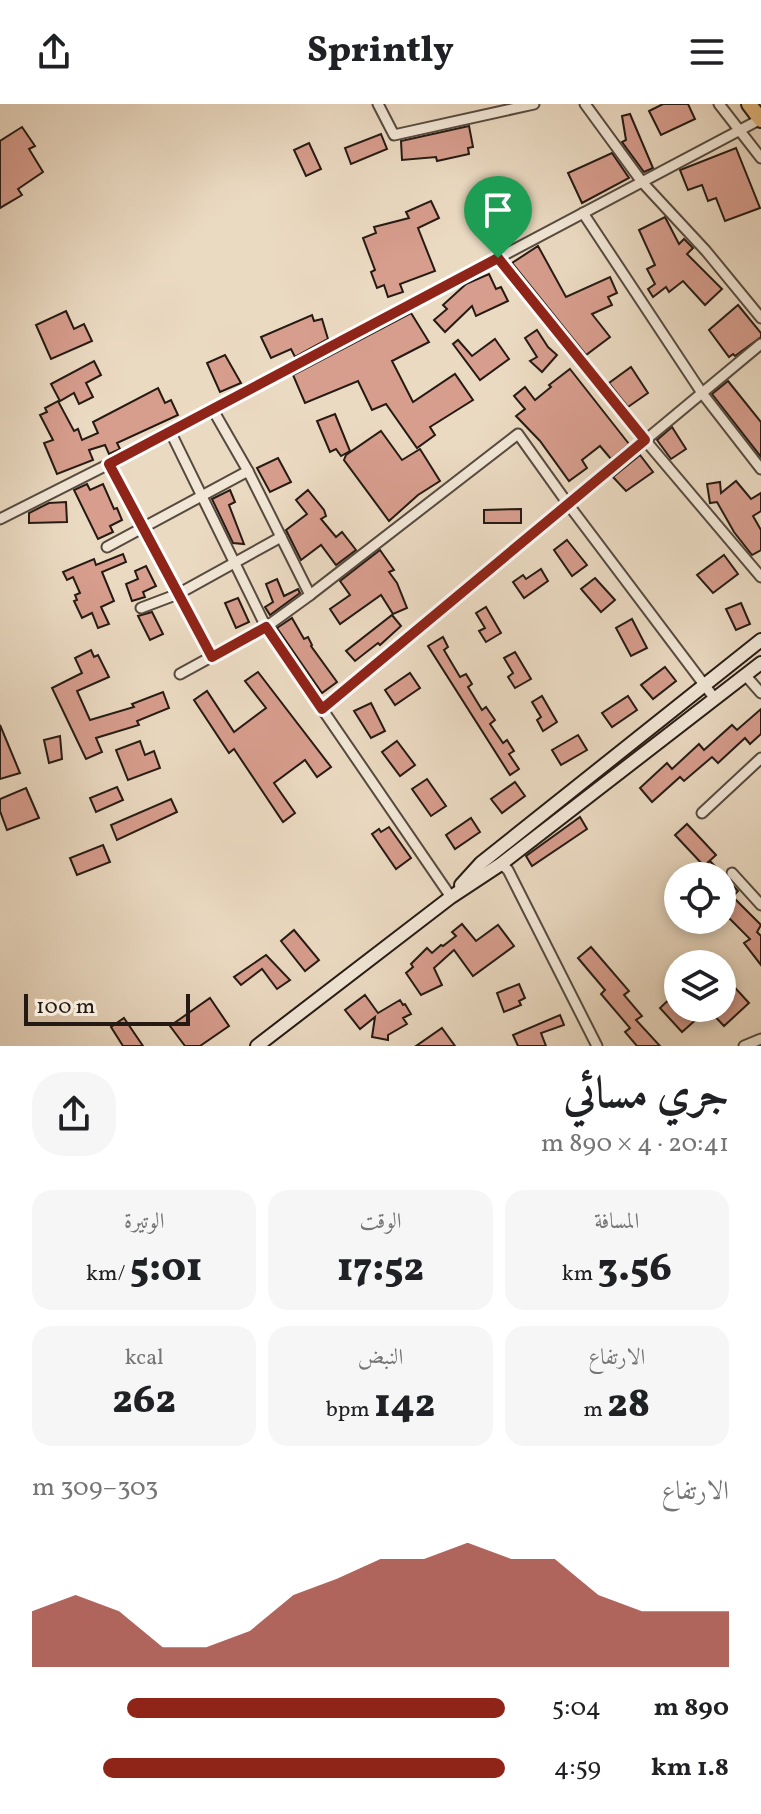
<!DOCTYPE html>
<html lang="ar">
<head>
<meta charset="utf-8">
<style>
	body { margin:0; font-family:Vollkorn,Amiri,serif; background:#f6f6f6; color:#202124; direction:rtl; height:100vh; display:flex; flex-direction:column; font-size:30px; white-space:nowrap }
	* { box-sizing:border-box; margin:0 }
	p { font-size:26px; color:#757577 }
	.icon { flex:none; width:44px; height:44px; fill:none; stroke:currentColor; stroke-width:2; stroke-linecap:round; stroke-linejoin:round }
	.map { position:relative; height:942px; overflow:hidden; direction:ltr }
	.details { display:flex; flex-direction:column; background:#fff; flex:1 }
	.details>* { flex:none }
	.controls { position:absolute; left:664px; top:758px; display:grid; gap:16px }
	.controls a { display:grid; place-items:center; width:72px; height:72px; border-radius:50%; background:#fff; box-shadow:0 4px 12px #0003; font-size:40px }
	.scale { position:absolute; left:24px; bottom:20px; width:166px; box-sizing:border-box; padding-left:8px; border:4px solid #251a13; border-top:0; font-size:22px; line-height:28px; white-space:nowrap; color:#251a13; -webkit-text-stroke:6px #f2e7d7; paint-order:stroke }
	.pin { position:absolute; display:grid; place-items:center; width:68px; height:68px; color:#fff; margin:-82px -34px; border-radius:50% 50% 50% 0; rotate:-45deg; box-shadow:0 0 8px #0007 }
	.pin .icon { rotate:45deg }
	.round { display:grid; place-items:center; flex:none; width:84px; height:84px; border-radius:32px; background:#f6f6f6 }
	.headline { display:flex; align-items:center; justify-content:space-between; height:136px; padding:0 32px }
	h1 { font-size:44px; font-weight:800; line-height:60px }
	.figures { display:grid; grid-template-columns:repeat(3,1fr); gap:12px; height:136px; padding:8px 32px }
	.figures div { display:grid; align-content:center; border-radius:20px; background:#f6f6f6; text-align:center }
	.figures b { font-size:40px; font-weight:800 }
	.figures small { font-size:22px; font-weight:400 }
	.figures p { font-size:22px }
	.chart { height:224px; padding:16px 32px }
	.chart p { display:flex; justify-content:space-between }
	.chart svg { width:100%; height:144px; margin-top:8px; fill:#8f2418; opacity:.7 }
	ul { padding:0 32px; list-style:none; font-size:26px }
	li { display:grid; grid-template-columns:128px 96px 1fr; align-items:center; height:60px }
	li i { height:20px; border-radius:10px; background:#8f2418 }
	header { display:flex; justify-content:space-between; align-items:center; height:104px; padding:0 32px; background:#fff; font-size:36px; font-weight:800 }
	.map>svg:first-child { display:block }
</style>
</head>
<body>
<header><svg class="icon" aria-label="menu" viewBox="0 0 24 24"><path d="M4 6h16M4 12h16M4 18h16"/></svg>Sprintly<svg class="icon" aria-label="share" viewBox="0 0 24 24"><path d="M12 15V3M7 8l5-5 5 5M5 13v7h14v-7"/></svg></header>
<div class="map">
<svg width="761" height="942" viewBox="0 0 761 942">
	<rect width="100%" height="100%" fill="#ebdac2"/>
	<filter id="stains"><feTurbulence type="fractalNoise" baseFrequency=".0025" numOctaves="4"/><feColorMatrix values="0 0 0 0 .2 0 0 0 0 .09 0 0 0 0 .02 0 0 0 .5 -.17"/></filter>
	<radialGradient id="worn" r=".72"><stop offset=".6" stop-color="#630" stop-opacity="0"/><stop offset="1" stop-color="#630" stop-opacity=".3"/></radialGradient>
	<g fill="#d79d8d" stroke="#251a13" stroke-width="2">
		<path d="M663,0H688L695,15L661,31L649,7Z"/>
		<path d="M630,10L653,64L644,68L622,38L626,36L622,12Z"/>
		<path d="M469,22L473,43L468,44L469,50L437,57L436,53L402,56L401,37Z"/>
		<path d="M22,23L35,42L29,45L43,68L18,85L22,91L0,104V37Z"/>
		<path d="M381,30L387,45L351,60L345,44Z"/>
		<path d="M309,39L321,65L306,72L294,46Z"/>
		<path d="M736,44L760,104L725,117L716,94L708,97L702,81L688,86L680,66Z"/>
		<path d="M612,49L629,74L582,99L568,69Z"/>
		<path d="M431,97L439,114L418,124L435,167L400,180L403,188L388,193L384,181L377,184L371,168L375,166L363,134L376,129L374,123L409,114L406,108Z"/>
		<path d="M665,113L679,140L684,135L693,144L687,150L722,185L705,201L683,177L669,188L666,183L653,193L648,185L655,180L647,165L655,161L639,126Z"/>
		<path d="M538,142L566,193L610,173L617,189L608,193L612,201L592,210L610,233L586,251L512,159Z"/>
		<path d="M489,170L496,185L501,183L508,197L476,212L472,202L445,228L434,216L447,205L443,201L466,180Z"/>
		<path d="M738,201L761,229V233L735,252L733,250L729,253L709,226Z"/>
		<path d="M66,207L74,225L84,220L92,237L51,255L36,221Z"/>
		<path d="M411,209L429,238L392,257L413,298L455,270L473,296L430,323L435,331L417,344L386,300L372,306L358,277L305,299L293,271Z"/>
		<path d="M312,211L314,217L322,215L328,235L295,253L291,245L271,254L261,233Z"/>
		<path d="M537,226L548,243L557,251L542,268L530,257L537,253L525,234Z"/>
		<path d="M495,235L509,255L480,276L453,240L458,236L472,252Z"/>
		<path d="M225,251L241,279L220,288L207,259Z"/>
		<path d="M94,257L101,271L86,279L93,293L79,300L74,289L60,297L51,280Z"/>
		<path d="M631,263L648,289L628,303L609,279Z"/>
		<path d="M570,265L629,340L611,355L600,342L582,356L587,364L569,377L540,337L516,312L525,305L514,292L525,283L535,296L551,283L549,281Z"/>
		<path d="M728,277L761,318V353L712,290Z"/>
		<path d="M158,284L165,299L171,296L178,311L117,339L120,345L109,350L105,341L89,346L93,356L57,370L44,339L53,336L40,311L47,308L45,304L58,297L74,327L78,325L82,336L98,329L93,318Z"/>
		<path d="M335,310L350,347L341,352L336,345L330,348L317,317Z"/>
		<path d="M672,323L686,345L671,355L657,336Z"/>
		<path d="M381,327L402,356L420,345L440,377L418,391L389,417L344,356L346,351Z"/>
		<path d="M640,351L653,368L626,387L613,373Z"/>
		<path d="M278,354L291,378L270,388L257,364Z"/>
		<path d="M736,377L751,395L761,389V407L753,412L761,426V446L752,451L734,428L717,398L710,399L707,380L720,378L721,389Z"/>
		<path d="M87,380L90,386L103,380L114,405L117,404L122,416L110,422L113,428L98,435L74,386Z"/>
		<path d="M230,386L235,398L229,401L244,440L233,439L212,395Z"/>
		<path d="M308,386L324,406L326,412L321,415L336,433L342,428L356,446L336,461L321,441L301,456L286,426L307,410L296,396Z"/>
		<path d="M66,398L67,418L29,419V409L49,399Z"/>
		<path d="M521,405V419H484V406Z"/>
		<path d="M567,436L587,461L572,472L554,446Z"/>
		<path d="M380,446L394,466L389,468L397,479L407,504L393,510L381,491L340,520L330,505L350,491L340,477Z"/>
		<path d="M123,450L126,458L102,468L114,497L101,503L109,520L98,524L92,509L82,514L74,497L77,496L75,491L80,489L73,473L67,476L63,468L94,455L96,461Z"/>
		<path d="M724,451L738,470L713,489L697,471Z"/>
		<path d="M146,462L156,482L143,488L145,493L132,497L126,480L138,475L135,467Z"/>
		<path d="M541,465L548,477L524,494L513,478L523,471L526,475Z"/>
		<path d="M595,474L615,496L601,508L581,485Z"/>
		<path d="M277,475L284,492L298,485L300,489L270,511L265,503L273,498L266,480Z"/>
		<path d="M238,494L249,518L236,524L225,499Z"/>
		<path d="M741,499L750,520L736,526L726,505Z"/>
		<path d="M486,503L501,529L486,538L479,527L485,524L476,509Z"/>
		<path d="M152,508L163,530L150,536L138,512Z"/>
		<path d="M392,511L401,522L380,541L378,539L355,557L346,547Z"/>
		<path d="M292,514L304,535L308,533L312,541L311,542L337,578L322,589L277,524Z"/>
		<path d="M632,515L647,544L631,552L616,524Z"/>
		<path d="M443,533L448,543L444,546L460,573L466,570L472,580L468,583L482,606L486,603L495,616L490,620L503,639L507,636L514,647L509,650L519,665L510,671L428,542Z"/>
		<path d="M91,546L94,553L98,551L109,573L77,587L90,616L134,603L132,600L163,588L169,604L137,617L139,621L96,634L102,648L86,655L52,584L82,569L75,554Z"/>
		<path d="M515,548L531,575L515,584L508,573L513,569L504,554Z"/>
		<path d="M665,563L676,577L653,595L641,581Z"/>
		<path d="M258,568L331,663L317,673L305,656L274,679L295,709L283,718L234,645L229,649L194,596L207,587L234,628L266,604L245,577Z"/>
		<path d="M410,569L420,584L395,601L385,586Z"/>
		<path d="M542,592L557,618L543,627L537,616L541,613L532,598Z"/>
		<path d="M628,592L637,606L612,623L602,609Z"/>
		<path d="M371,599L385,627L371,634L354,607Z"/>
		<path d="M761,605V630L750,640L745,634L718,659L712,653L684,677L680,673L652,698L640,684L667,659L672,665L699,640L704,646L732,621L737,626Z"/>
		<path d="M0,621L20,669L0,675Z"/>
		<path d="M578,631L587,646L561,661L552,646Z"/>
		<path d="M60,632L62,655L49,659L44,636Z"/>
		<path d="M140,637L145,651L154,647L160,664L128,676L116,646Z"/>
		<path d="M397,637L415,661L400,672L382,648Z"/>
		<path d="M427,675L446,702L431,712L412,685Z"/>
		<path d="M515,678L525,692L502,709L491,695Z"/>
		<path d="M117,683L123,696L96,708L90,694Z"/>
		<path d="M26,684L39,714L7,726L0,707V695Z"/>
		<path d="M171,695L177,708L117,736L111,721Z"/>
		<path d="M580,713L587,725L532,762L526,752Z"/>
		<path d="M471,714L480,728L455,745L446,731Z"/>
		<path d="M687,720L716,751L704,762L675,731Z"/>
		<path d="M389,723L411,754L396,765L372,730L379,725L381,728Z"/>
		<path d="M103,741L110,758L77,771L70,754Z"/>
		<path d="M710,757L738,787L728,798L722,793V772H695Z"/>
		<path d="M733,793L761,821L757,828L761,832V861L744,839L750,835L722,807Z"/>
		<path d="M462,820L476,837L498,821L514,842L473,872L454,846L434,864L442,881L421,891L406,869L413,863L411,860L427,844L432,849L441,841L443,842L456,832L452,828Z"/>
		<path d="M294,826L319,856L305,867L281,837Z"/>
		<path d="M591,843L629,887L624,891L642,912L636,916L660,942H637L625,928L630,924L601,890L605,886L578,854Z"/>
		<path d="M266,851L290,876L277,885L262,865L241,881L234,873Z"/>
		<path d="M727,875L749,899L724,922L708,905L682,928L660,904L678,887V904H722V879Z"/>
		<path d="M519,880L525,894L519,897L521,901L504,908L497,889Z"/>
		<path d="M365,891L378,909L400,896L403,901L405,900L411,910L403,914L407,920L388,931V936L372,933L375,913L360,925L345,906Z"/>
		<path d="M210,894L229,922L200,942H185L170,922Z"/>
		<path d="M560,911L564,921L541,929L546,942H518L513,931Z"/>
		<path d="M124,914L143,942H123L111,923Z"/>
		<path d="M442,924L455,942H416Z"/>
	</g>
	<g fill="none" stroke-linecap="round" stroke-linejoin="round">
		<defs>
			<g id="street">
				<path d="M378,0L394,31L534,0"/>
				<path d="M585,0L642,78L706,147L761,214"/>
				<path d="M719,0L761,54"/>
				<path d="M583,109L702,289L761,365"/>
				<path d="M498,154L645,336L761,473"/>
				<path d="M170,327L266,523L451,793"/>
				<path d="M109,360L212,553"/>
				<path d="M0,415L109,360L761,15"/>
				<path d="M107,443L248,367"/>
				<path d="M310,491L518,330L568,400L715,595"/>
				<path d="M141,504L178,490L281,433"/>
				<path d="M180,570L266,523L310,491L248,367L213,306"/>
				<path d="M746,572L761,589"/>
				<path d="M322,605L761,240"/>
				<path d="M702,709L761,654"/>
				<path d="M501,760L508,766L597,942"/>
				<path d="M732,769L761,801"/>
				<path d="M744,942L761,935"/>
			</g>
			<g id="secondary">
				<path d="M461,781L481,759L761,536"/>
				<path d="M257,942L451,793L501,760L761,559"/>
			</g>
			<path id="primary" d="M749,0L761,16"/>
		</defs>
		<use href="#street" stroke="#564a3f" stroke-width="13"/>
		<use href="#secondary" stroke="#251a13" stroke-width="16"/>
		<use href="#primary" stroke="#251a13" stroke-width="18"/>
		<use href="#street" stroke="#f2e7d7" stroke-width="9"/>
		<use href="#secondary" stroke="#f2e7d7" stroke-width="12"/>
		<use href="#primary" stroke="#e6bd81" stroke-width="14"/>
	</g>
	<g fill="none" stroke-linecap="round" stroke-linejoin="round">
		<defs>
			<path id="route" d="M498,154L645,336L322,605L266,523L212,553L109,360Z"/>
		</defs>
		<use href="#route" stroke="#fff" stroke-width="16"/>
		<use href="#route" stroke="#8f2418" stroke-width="10"/>
	</g>
	<rect width="100%" height="100%" filter="url(#stains)"/>
	<rect width="100%" height="100%" fill="url(#worn)"/>
</svg>
<div class="controls">
<a><svg class="icon" aria-label="locate" viewBox="0 0 24 24"><circle cx="12" cy="12" r="6"/><path d="M12 2v4M12 18v4M2 12h4M18 12h4"/></svg></a>
<a><svg class="icon" aria-label="layers" viewBox="0 0 24 24"><path d="M12 4l9 5-9 5-9-5zM3 14l9 5 9-5"/></svg></a>
</div>
<div class="scale">100 m</div>
<div class="pin" style="left:498px;top:154px;background:#1e9e55"><svg class="icon" aria-label="arrive" viewBox="0 0 24 24"><path d="M6 21V4h12l-3 4 3 4H6"/></svg></div>
</div>
<section class="details">
<div class="headline"><div><h1>جري مسائي</h1><p>20:41 · 4 × 890 m</p></div><a class="round"><svg class="icon" aria-label="share" viewBox="0 0 24 24"><path d="M12 15V3M7 8l5-5 5 5M5 13v7h14v-7"/></svg></a></div>
<div class="figures">
<div><p>المسافة</p><b>3.56<small> km</small></b></div>
<div><p>الوقت</p><b>17:52</b></div>
<div><p>الوتيرة</p><b>5:01<small> /km</small></b></div>
</div>
<div class="figures">
<div><p>الارتفاع</p><b>28<small> m</small></b></div>
<div><p>النبض</p><b>142<small> bpm</small></b></div>
<div><p>kcal</p><b>262</b></div>
</div>
<div class="chart"><p><span>الارتفاع</span>303–309 m</p>
<svg viewBox="0 0 160 44" preserveAspectRatio="none"><path d="M0 44V27L10 22L20 27L30 38L40 38L50 33L60 22L70 17L80 11L90 11L100 6L110 11L120 11L130 22L140 27L150 27L160 27V44z"/></svg>
</div>
<ul>
<li><b>890 m</b>5:04<i style="width:80%"></i></li>
<li><b>1.8 km</b>4:59<i style="width:85%"></i></li>
</ul>
</section>
</body>
</html>
